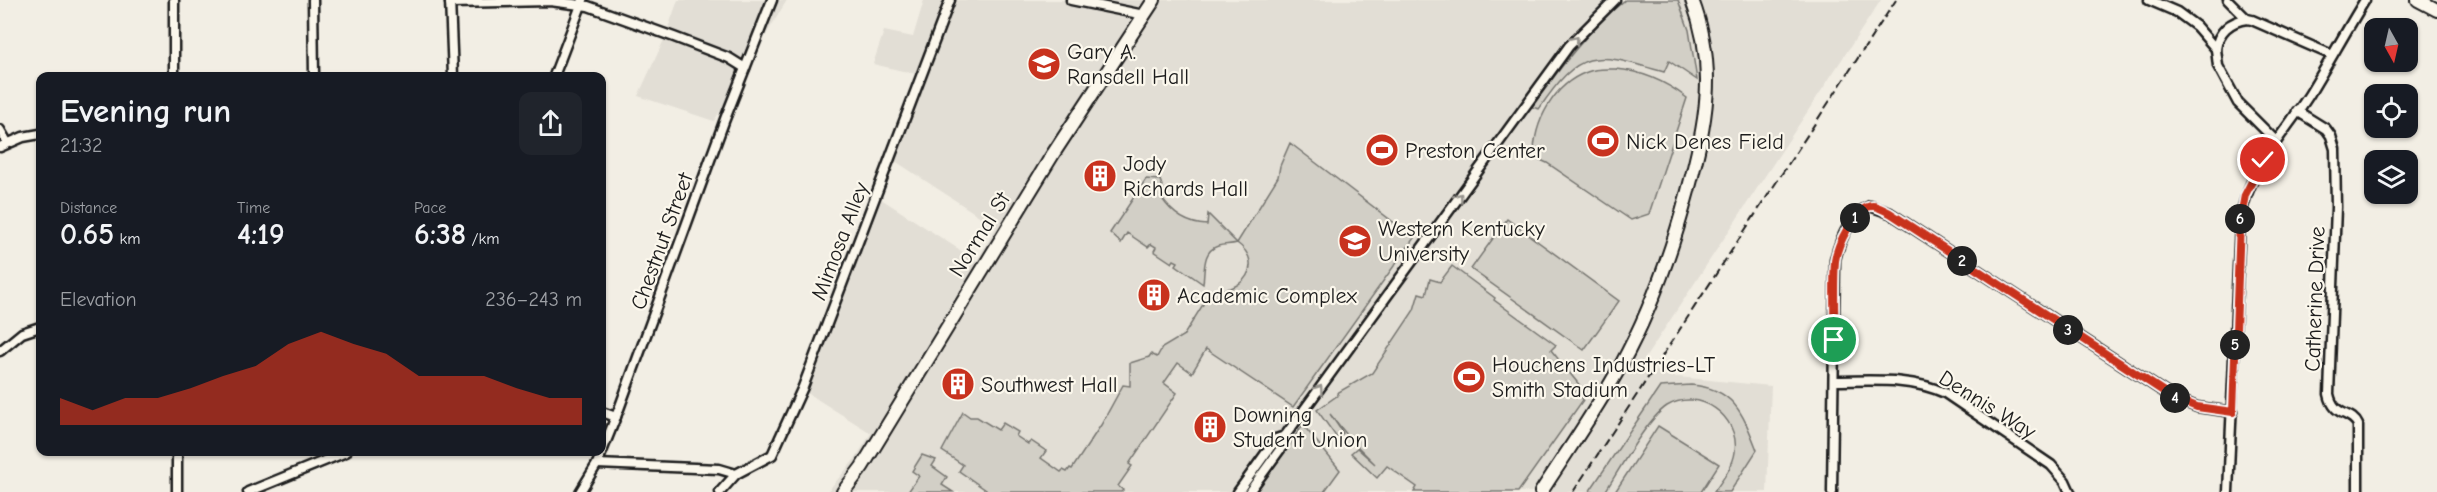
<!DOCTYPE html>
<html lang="en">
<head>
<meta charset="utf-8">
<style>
	body { margin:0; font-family:"Comic Neue",sans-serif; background:#20242c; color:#f1f3f6; height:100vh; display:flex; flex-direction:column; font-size:22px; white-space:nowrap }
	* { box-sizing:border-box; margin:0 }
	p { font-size:20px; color:#9ea1a6 }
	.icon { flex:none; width:33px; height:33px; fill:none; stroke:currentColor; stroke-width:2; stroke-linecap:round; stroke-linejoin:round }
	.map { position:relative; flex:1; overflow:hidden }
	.panel { position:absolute; left:36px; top:72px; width:570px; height:384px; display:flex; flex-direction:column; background:#171b24; border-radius:12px; box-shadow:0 2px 4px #0004 }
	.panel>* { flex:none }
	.needle { width:39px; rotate:172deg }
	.tools { position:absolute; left:2364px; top:18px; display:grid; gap:12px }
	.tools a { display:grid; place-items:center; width:54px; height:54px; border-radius:12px; background:#171b24; box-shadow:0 2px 4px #0004; font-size:30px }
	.pin { position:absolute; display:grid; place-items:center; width:51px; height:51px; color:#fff; margin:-26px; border:3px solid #fff; border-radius:50%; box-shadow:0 2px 6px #0007 }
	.km { position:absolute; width:30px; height:30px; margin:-15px; border-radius:50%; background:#222; color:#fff; font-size:16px; line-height:30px; text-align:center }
	.round { display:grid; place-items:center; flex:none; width:63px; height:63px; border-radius:12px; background:#20242c }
	.head { display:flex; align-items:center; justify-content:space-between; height:102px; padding:0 24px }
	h1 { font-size:33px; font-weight:700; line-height:45px }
	.stats { display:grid; grid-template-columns:repeat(3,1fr); gap:9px; height:102px; padding:6px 24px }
	.stats div { display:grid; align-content:center }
	.stats b { font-size:30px; font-weight:700 }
	.stats small { font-size:16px; font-weight:400 }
	.stats p { font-size:16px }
	.chart { height:168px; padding:12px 24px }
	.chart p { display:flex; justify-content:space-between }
	.chart svg { width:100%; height:108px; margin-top:6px; fill:#c8321e; opacity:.7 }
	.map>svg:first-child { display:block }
</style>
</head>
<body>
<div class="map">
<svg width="2437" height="492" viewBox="0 0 2437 492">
	<rect width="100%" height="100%" fill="#f2eee4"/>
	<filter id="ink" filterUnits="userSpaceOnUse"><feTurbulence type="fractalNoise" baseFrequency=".0167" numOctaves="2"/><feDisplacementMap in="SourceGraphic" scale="12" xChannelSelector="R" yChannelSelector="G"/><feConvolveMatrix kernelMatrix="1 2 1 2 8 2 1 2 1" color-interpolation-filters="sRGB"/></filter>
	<g filter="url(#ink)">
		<g fill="#e2ded5">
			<path d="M678,0H787L714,121L638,96L663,42Z"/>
			<path d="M924,0H1881L1642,363L1667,376L1771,386L1767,492H827L855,459L871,433L804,391L875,195L977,261L996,227L889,157L920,75L873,64L884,31L913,37Z"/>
		</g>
		<g fill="#d2cfc6" stroke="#777671" stroke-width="1.5">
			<path d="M1625,0H1678L1689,30L1697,80L1669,61L1664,72C1596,53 1582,45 1539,109L1532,107C1560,68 1588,30 1625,0Z"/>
			<path d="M1615,69C1643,71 1665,81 1687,98L1649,214L1631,220L1547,163L1534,157C1533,122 1554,84 1587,72C1596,68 1606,69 1615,69Z"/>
			<path d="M1290,143L1414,238L1293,407L1206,349L1192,373L1178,363L1164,383L1177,393L1129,464L1132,466L1118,486L1123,490L1121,492H989L959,471L963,465L942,451L963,412L970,417H977L998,430L1003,423L1018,432L1016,436L1028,444L1031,441L1046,451L1041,458L1061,472L1063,470L1067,472L1070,468L1072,469L1101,425L1123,385L1130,386V363L1149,357L1151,354L1157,357L1162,348L1184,335L1212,290C1242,294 1266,264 1237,243C1230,245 1224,244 1218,246C1202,251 1205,270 1203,284L1176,265L1178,262L1174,260L1172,263L1154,251L1156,247L1151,244L1148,247L1127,233L1121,243L1110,233L1146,179L1160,180L1165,194L1161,197C1172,214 1187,224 1207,225L1208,214L1237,243L1278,177L1280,166Z"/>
			<path d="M1507,219L1619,301L1584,350L1471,269Z"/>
			<path d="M1452,266L1495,298L1494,300L1556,345L1551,350L1581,387L1572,394L1574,396L1579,393L1583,400L1518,492H1414L1417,487L1387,466L1377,478L1351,453L1357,448L1375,464L1352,441L1330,414L1343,433L1337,438L1317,410L1338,395L1337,393L1372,373L1414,310L1419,293L1426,295L1430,279L1440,282Z"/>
			<path d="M1691,385C1734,388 1743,414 1757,450L1730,492H1714C1722,480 1733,467 1735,452C1740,416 1699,387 1667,406C1647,419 1619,470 1605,492H1589L1660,387Z"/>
			<path d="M1303,425L1340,470L1324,492H1254Z"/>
			<path d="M1658,426L1719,464L1701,492H1615Z"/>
			<path d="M922,455L936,460L932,466L947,477L942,485L953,492H908L919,476L912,471Z"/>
		</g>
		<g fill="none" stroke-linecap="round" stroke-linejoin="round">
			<defs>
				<g id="street">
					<path d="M174,0V76"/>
					<path d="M313,0L314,76"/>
					<path d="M450,0L453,76"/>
					<path d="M1071,0L1144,15"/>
					<path d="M2149,0L2177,12L2196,26L2216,49L2218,66L2238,103L2276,141"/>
					<path d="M2228,0L2247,19L2252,20L2332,55"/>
					<path d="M450,3L550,1L588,6L674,37L729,58L745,68"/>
					<path d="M2216,49C2218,32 2230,21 2247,19"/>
					<path d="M554,76L583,0"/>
					<path d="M2297,111L2326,129L2331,136L2335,149L2336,207L2329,394C2334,418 2351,410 2358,425V492"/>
					<path d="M0,130L7,142"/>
					<path d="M0,147L23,137L40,134"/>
					<path d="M0,351L22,333L40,327"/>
					<path d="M1834,381C1871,381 1911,377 1945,393L2051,465L2065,481L2070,492"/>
					<path d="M602,412L616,417"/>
					<path d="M177,452V492"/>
					<path d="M597,464L719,469L736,474"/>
					<path d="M248,492L346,452"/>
					<path d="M580,492L597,464L619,409L725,119L772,0"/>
					<path d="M720,492L736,474L772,455L803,387L950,0"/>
					<path d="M1238,492L1276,439L1285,436"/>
					<path d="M1249,492L1284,444L1285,436L1569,46L1615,0"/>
					<path d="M1832,492L1835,260C1840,240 1850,215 1870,206L1890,213L2172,397L2197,407L2233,412"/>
					<path d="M2228,492L2240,222C2247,171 2282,137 2309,95C2328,64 2346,31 2365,0"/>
				</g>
				<path id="secondary" d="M843,492L862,467L1053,154L1154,0"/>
				<g id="primary">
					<path d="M2418,0L2437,10"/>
					<path d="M1541,492C1568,450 1597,409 1621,365C1651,310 1672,251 1688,191C1706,123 1718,68 1692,0"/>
				</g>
			</defs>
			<use href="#street" stroke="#1c1c1c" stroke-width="13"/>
			<use href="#secondary" stroke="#1c1c1c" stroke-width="16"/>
			<use href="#primary" stroke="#1c1c1c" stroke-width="16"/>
			<use href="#street" stroke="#fbf7ec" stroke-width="8"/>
			<use href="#secondary" stroke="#fbf7ec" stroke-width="12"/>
			<use href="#primary" stroke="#fbf7ec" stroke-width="12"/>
			<path stroke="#1c1c1c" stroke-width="2" stroke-dasharray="9 4.5" stroke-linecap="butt" d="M1573,492L1896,0"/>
		</g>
		<defs><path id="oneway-chevron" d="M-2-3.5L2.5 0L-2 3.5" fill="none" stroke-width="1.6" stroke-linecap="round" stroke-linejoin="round" transform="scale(1.5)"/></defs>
		<g stroke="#97948e">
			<use href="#oneway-chevron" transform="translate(1575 40) rotate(-49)"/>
			<use href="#oneway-chevron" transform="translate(1459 197) rotate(-54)"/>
			<use href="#oneway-chevron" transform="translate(1319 389) rotate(-54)"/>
		</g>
	</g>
	<g fill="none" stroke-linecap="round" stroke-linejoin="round" filter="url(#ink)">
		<defs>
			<path id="route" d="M1834,340C1835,314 1833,287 1835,261C1837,246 1855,206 1873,206C1878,206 1885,211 1890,213L2172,397L2197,407L2233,412L2240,222L2245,195L2263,160"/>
		</defs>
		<use href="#route" stroke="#fff" stroke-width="12"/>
		<use href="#route" stroke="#c8321e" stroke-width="8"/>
	</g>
	<defs>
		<symbol id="university-disc" viewBox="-11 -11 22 22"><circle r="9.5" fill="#c8321e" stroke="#fbf7ec"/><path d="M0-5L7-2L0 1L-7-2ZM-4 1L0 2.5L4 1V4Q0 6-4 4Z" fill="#fff"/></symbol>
		<symbol id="stadium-disc" viewBox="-11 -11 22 22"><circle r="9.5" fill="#c8321e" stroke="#fbf7ec"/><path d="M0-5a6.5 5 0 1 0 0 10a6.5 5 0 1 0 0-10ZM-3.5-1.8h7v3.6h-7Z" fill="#fff"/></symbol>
		<symbol id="building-disc" viewBox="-11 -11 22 22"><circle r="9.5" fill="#c8321e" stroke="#fbf7ec"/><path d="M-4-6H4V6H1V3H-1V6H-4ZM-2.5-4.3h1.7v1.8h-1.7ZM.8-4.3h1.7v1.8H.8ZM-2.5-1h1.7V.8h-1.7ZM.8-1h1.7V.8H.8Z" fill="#fff"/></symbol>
	</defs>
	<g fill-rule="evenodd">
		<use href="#university-disc" x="1025" y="45" width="38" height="38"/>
		<use href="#stadium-disc" x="1584" y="122" width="38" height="38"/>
		<use href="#stadium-disc" x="1363" y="131" width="38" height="38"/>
		<use href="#building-disc" x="1081" y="157" width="38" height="38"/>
		<use href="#university-disc" x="1336" y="222" width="38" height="38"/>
		<use href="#building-disc" x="1135" y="276" width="38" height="38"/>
		<use href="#stadium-disc" x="1450" y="358" width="38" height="38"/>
		<use href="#building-disc" x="939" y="365" width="38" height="38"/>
		<use href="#building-disc" x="1191" y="408" width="38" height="38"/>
	</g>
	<g text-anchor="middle" stroke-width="4.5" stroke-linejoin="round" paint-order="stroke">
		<g font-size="22" fill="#1c1c1c" stroke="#fbf7ec" text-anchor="start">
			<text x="1067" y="59">Gary A.<tspan x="1067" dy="25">Ransdell Hall</tspan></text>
			<text x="1626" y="149">Nick Denes Field</text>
			<text x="1405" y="158">Preston Center</text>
			<text x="1123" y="171">Jody<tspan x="1123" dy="25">Richards Hall</tspan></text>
			<text x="1378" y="236">Western Kentucky<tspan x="1378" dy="25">University</tspan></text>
			<text x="1177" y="303">Academic Complex</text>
			<text x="1492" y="372">Houchens Industries-LT<tspan x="1492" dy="25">Smith Stadium</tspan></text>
			<text x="981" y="392">Southwest Hall</text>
			<text x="1233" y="422">Downing<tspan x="1233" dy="25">Student Union</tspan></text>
		</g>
		<g font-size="22" fill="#1c1c1c" stroke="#fbf7ec">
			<text transform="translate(979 234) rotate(-58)" y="8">Normal St</text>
			<text transform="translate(661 241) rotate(-70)" y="8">Chestnut Street</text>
			<text transform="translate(839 241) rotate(-69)" y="8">Mimosa Alley</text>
			<text transform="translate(2314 299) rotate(-88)" y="8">Catherine Drive</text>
			<text transform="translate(1988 404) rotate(32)" y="8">Dennis Way</text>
		</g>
	</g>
</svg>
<div class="tools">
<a><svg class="needle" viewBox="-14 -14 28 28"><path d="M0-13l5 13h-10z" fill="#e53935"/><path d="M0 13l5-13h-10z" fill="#9ea1a6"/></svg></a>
<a><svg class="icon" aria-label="locate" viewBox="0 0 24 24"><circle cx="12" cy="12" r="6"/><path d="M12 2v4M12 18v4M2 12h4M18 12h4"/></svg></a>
<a><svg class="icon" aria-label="layers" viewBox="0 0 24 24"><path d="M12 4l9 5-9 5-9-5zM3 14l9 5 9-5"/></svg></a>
</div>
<div class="pin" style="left:1834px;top:340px;background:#1e9e55"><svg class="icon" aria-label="arrive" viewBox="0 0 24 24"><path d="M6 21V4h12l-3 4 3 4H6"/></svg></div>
<div class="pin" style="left:2263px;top:160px;background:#d93025"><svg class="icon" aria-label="check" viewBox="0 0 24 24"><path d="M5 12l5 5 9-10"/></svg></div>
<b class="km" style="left:1855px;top:218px">1</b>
<b class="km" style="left:1962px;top:261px">2</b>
<b class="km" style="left:2068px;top:330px">3</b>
<b class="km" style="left:2175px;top:398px">4</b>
<b class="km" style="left:2235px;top:345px">5</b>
<b class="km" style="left:2240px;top:219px">6</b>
<section class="panel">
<div class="head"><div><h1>Evening run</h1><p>21:32</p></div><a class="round"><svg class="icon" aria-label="share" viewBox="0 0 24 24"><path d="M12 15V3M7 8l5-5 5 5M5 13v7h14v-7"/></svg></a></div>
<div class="stats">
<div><p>Distance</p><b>0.65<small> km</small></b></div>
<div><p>Time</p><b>4:19</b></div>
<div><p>Pace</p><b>6:38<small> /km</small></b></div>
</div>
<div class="chart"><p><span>Elevation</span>236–243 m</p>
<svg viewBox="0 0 160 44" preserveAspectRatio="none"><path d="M0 44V33L10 38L20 33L30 33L40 29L50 24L60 20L70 11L80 6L90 11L100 15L110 24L120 24L130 24L140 29L150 33L160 33V44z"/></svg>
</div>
</section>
</div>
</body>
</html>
